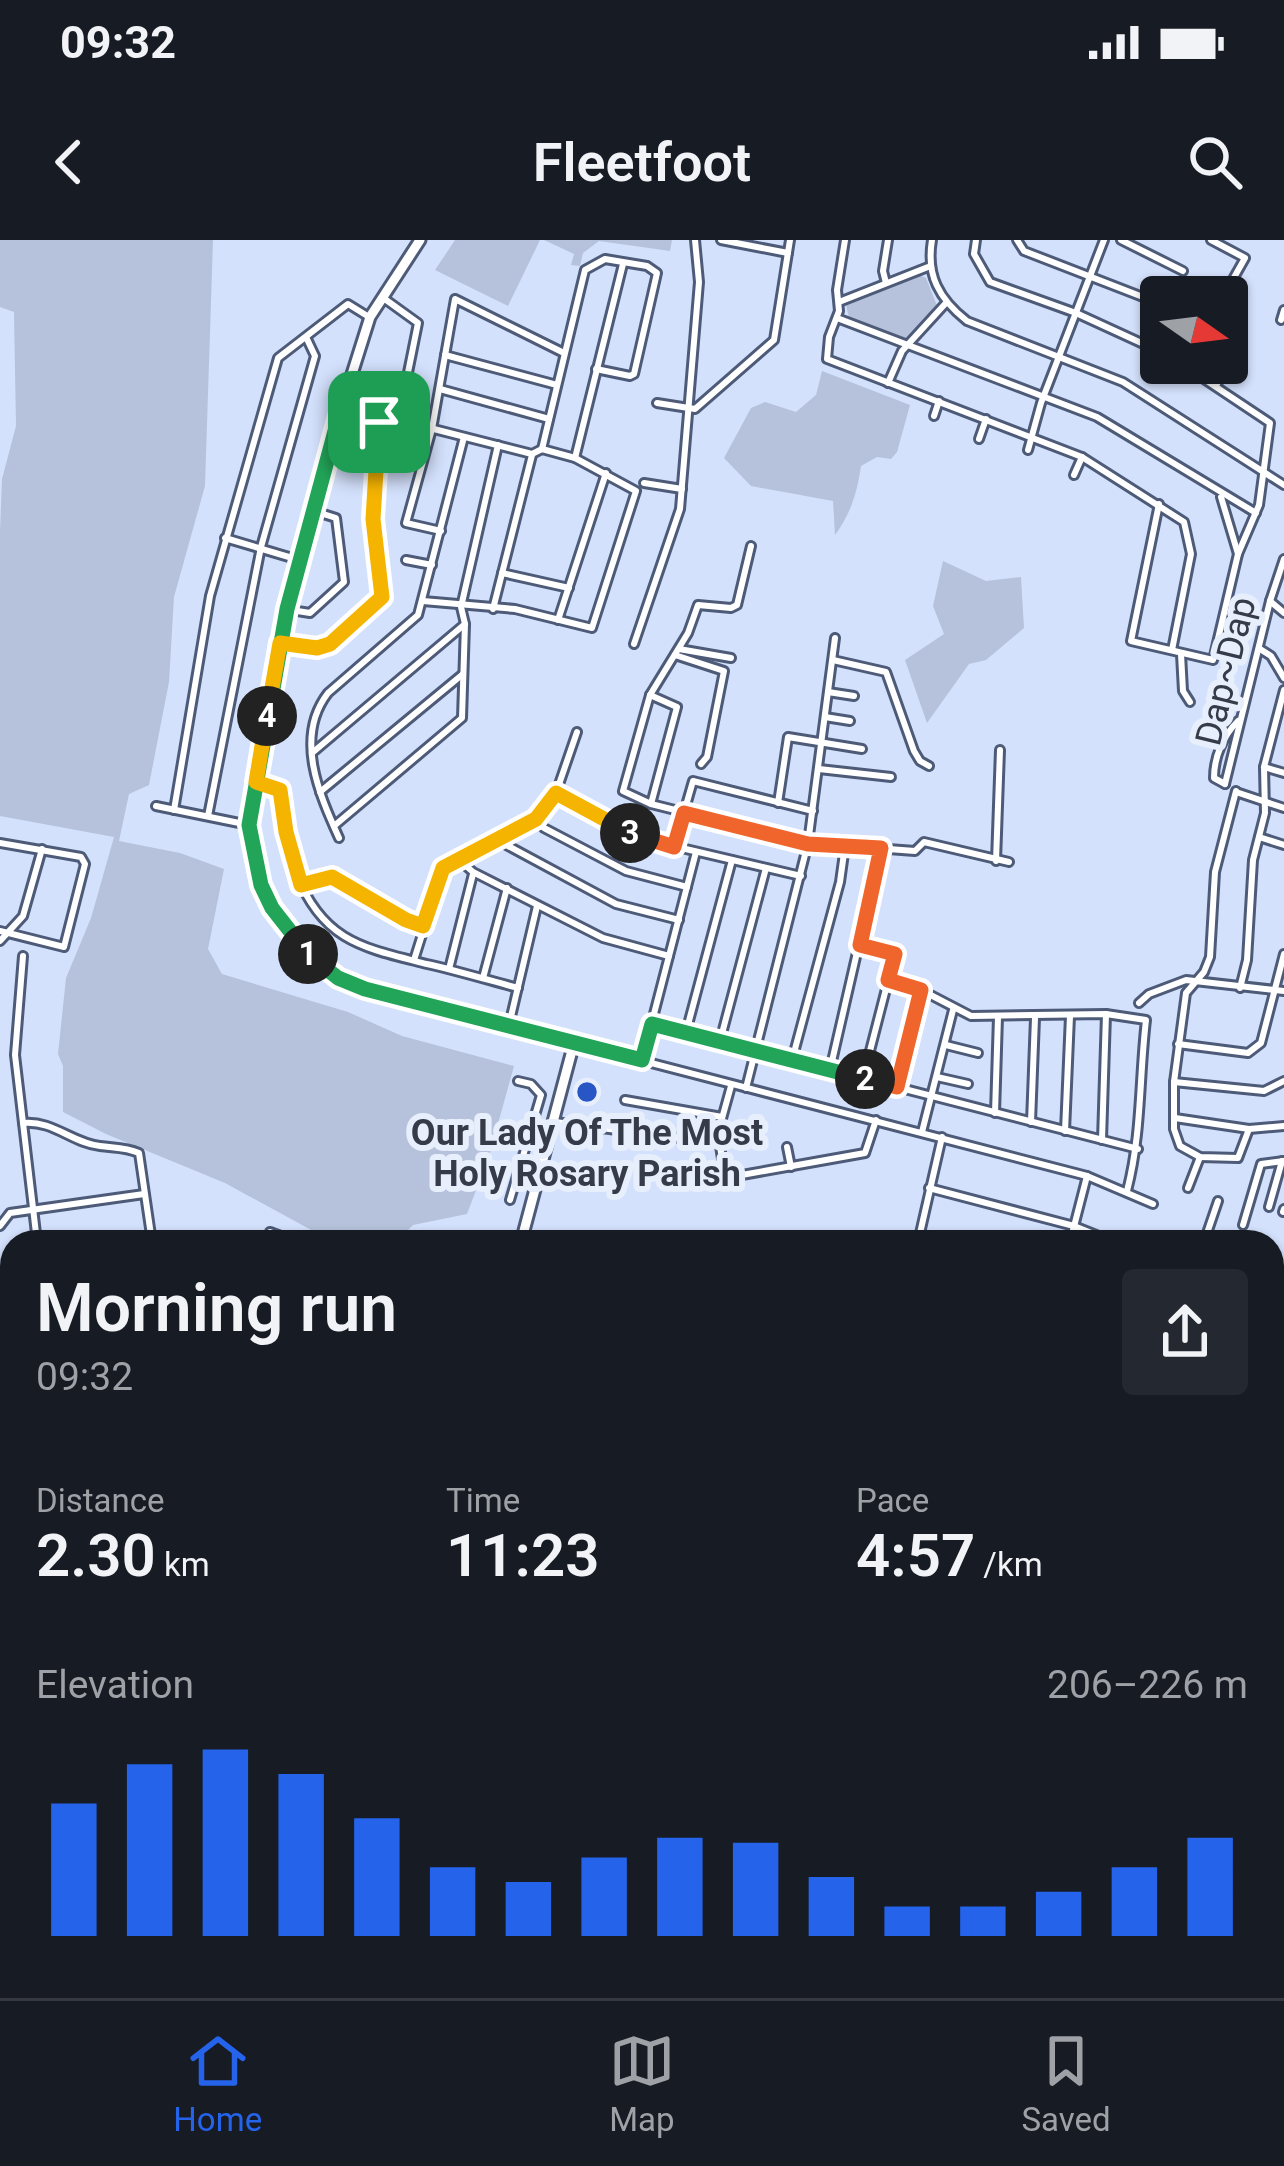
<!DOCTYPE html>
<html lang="en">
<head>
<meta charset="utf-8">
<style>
	body { margin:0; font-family:Roboto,sans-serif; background:#242831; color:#f1f3f6; height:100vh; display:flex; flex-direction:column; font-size:45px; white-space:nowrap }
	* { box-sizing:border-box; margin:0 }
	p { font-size:39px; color:#9ea1a6 }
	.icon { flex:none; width:66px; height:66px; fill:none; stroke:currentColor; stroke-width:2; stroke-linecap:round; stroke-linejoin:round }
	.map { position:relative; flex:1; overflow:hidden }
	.side { position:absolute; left:0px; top:990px; width:1284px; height:768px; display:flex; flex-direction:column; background:#171b24; border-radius:36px 36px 0 0; box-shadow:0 3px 9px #0004 }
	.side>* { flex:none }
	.needle { width:78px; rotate:104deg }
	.tools { position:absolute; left:1140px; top:36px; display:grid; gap:24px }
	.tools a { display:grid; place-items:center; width:108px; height:108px; border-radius:12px; background:#171b24; box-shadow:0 3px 9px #0004; font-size:60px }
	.pin { position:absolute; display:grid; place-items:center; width:102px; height:102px; color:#fff; margin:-51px; border-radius:24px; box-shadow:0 6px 18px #0006 }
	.km { position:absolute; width:60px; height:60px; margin:-30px; border-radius:50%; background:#222; color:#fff; font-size:33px; line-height:60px; text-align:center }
	.round { display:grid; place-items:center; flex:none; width:126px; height:126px; border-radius:12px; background:#242831 }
	.head { display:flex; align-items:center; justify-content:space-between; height:204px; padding:0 36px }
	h1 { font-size:66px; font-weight:600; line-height:90px }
	.figures { display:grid; grid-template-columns:repeat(3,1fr); gap:18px; height:204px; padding:12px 36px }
	.figures div { display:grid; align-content:center }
	.figures b { font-size:60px; font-weight:600 }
	.figures small { font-size:33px; font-weight:400 }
	.figures p { font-size:33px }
	.chart { height:336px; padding:24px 36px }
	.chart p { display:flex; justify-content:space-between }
	.chart svg { width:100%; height:216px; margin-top:12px; stroke:#2563eb; stroke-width:6 }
	.status { display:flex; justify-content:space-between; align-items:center; height:84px; padding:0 60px; background:#171b24; direction:ltr }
	.status svg { height:33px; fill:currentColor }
	header { display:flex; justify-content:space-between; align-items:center; height:156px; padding:0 36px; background:#171b24; font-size:54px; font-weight:600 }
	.dock { display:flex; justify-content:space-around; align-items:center; height:168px; border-top:3px solid #363941; background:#171b24; font-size:33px; color:#9ea1a6 }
	.dock a { display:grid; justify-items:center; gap:6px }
	.dock .active { color:#2563eb }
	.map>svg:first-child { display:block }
</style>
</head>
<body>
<div class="status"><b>09:32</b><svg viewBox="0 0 49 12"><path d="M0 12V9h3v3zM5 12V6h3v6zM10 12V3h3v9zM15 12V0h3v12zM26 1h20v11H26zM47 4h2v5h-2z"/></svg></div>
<header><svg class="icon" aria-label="back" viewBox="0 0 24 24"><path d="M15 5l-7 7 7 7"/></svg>Fleetfoot<svg class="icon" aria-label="search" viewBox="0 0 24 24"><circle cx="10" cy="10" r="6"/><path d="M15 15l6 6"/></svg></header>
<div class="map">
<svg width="1284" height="1758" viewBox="0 0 1284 1758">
	<rect width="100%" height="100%" fill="#d4e1fc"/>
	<g fill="#b6c2db">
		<path d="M0,0H213L205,246L174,357L169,442L149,545L129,554L119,601L180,613L224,629L208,709L222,734L348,772L402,796L514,826L489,916L467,974L413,985L396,1002L324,997L225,943L106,894L63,872V826L58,814L66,738L91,678L114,597L0,576V291L2,239L16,186L14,72L0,67Z"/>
		<path d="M455,0H540L508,66L435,30Z"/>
		<path d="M544,0H672L670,11L599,1L583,13L580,26L571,25L574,14Z"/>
		<path d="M920,35L926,38L937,66L908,99L849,78L846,65L850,61Z"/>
		<path d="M822,131L910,165L897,212L891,219L877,217L861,226C857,253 851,273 835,295L833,261L751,246L724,218L751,168L765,162L796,172L816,155Z"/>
		<path d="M943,321L986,341L1021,337L1024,388L986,420L969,424L927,483L905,420L944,394L933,366Z"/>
		<path d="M1284,1318V1449L1272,1473V1321Z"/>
	</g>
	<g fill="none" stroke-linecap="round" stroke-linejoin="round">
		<g stroke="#7f8ca6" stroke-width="3">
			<path d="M1272,1117L1284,1076"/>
			<path d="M0,1652L12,1657"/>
			<path d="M29,1758L35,1746"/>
			<path d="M1069,1758L1073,1746"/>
		</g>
		<defs>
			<g id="street">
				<path d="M721,0L788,13"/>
				<path d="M845,0L837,50L839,71L829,97L827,119L1082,217L1184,282L1191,314L1172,410"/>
				<path d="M932,0C926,35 939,59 967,81L1123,142L1284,245"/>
				<path d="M976,0L974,14L990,42L1076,73L1161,112"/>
				<path d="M1017,0L1024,11L1161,64"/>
				<path d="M1121,0L1183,31"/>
				<path d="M1211,0L1245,18L1223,57"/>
				<path d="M886,43L883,31L888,0"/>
				<path d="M382,57L418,83L397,187"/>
				<path d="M839,62L928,27"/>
				<path d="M837,78L1097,177L1256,273"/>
				<path d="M1281,80L1284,70"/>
				<path d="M445,115L557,145"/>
				<path d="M888,143L902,111L945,64"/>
				<path d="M1216,146L1231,114L1227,106"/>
				<path d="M440,149L549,179"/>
				<path d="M657,163L695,169L774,100L790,0"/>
				<path d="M341,169L397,187L418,185L532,214L542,209L575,218L636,251L592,388L515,369L423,361"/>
				<path d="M934,176L939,161"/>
				<path d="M979,199L986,179"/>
				<path d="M542,209L585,30L605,19L647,26L657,33L634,134L630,136L596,129"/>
				<path d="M1028,210L1041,163L1104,0"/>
				<path d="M575,218L623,24"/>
				<path d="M1074,235L1082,217"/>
				<path d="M644,243L682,249"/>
				<path d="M1221,257L1238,314"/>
				<path d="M1159,264L1131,401L1213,420L1238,314L1259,265L1270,183L1180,123"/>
				<path d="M441,291L406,283L432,189L455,59L564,113"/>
				<path d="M225,298L299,320"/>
				<path d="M751,306L737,365L731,368L698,365L688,393L650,455L623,551L651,564L808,603L915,611L924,602L1009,622"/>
				<path d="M406,320L432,325"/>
				<path d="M502,333L569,348"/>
				<path d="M1270,361L1284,373"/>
				<path d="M493,369L532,215"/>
				<path d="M291,370L310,373L344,342L336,278L314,271"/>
				<path d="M558,380L606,233"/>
				<path d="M280,403L317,408L330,403L382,357L373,279L379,182"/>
				<path d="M634,404L680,269L699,42L695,0"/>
				<path d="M679,409L731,418"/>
				<path d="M1260,409L1271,416L1284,438"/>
				<path d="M1181,414L1183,451L1190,462"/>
				<path d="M675,415L724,431L707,517L701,524"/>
				<path d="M833,420L886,432L914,511L920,521L929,526"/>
				<path d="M828,452L854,456"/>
				<path d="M650,455L677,467L651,564"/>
				<path d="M825,477L850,481"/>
				<path d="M312,513L465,384"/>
				<path d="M1264,527L1284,533"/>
				<path d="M819,529L891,537"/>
				<path d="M256,542L280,551C287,578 286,606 296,633C323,702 364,708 427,724C458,731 488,740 518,748"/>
				<path d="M1225,544L1270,361L1284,319"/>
				<path d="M1225,544L1214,538C1214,517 1223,496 1238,481"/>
				<path d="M1236,551L1215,632L1210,717L1204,732L1186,753L1174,842V889L1180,906L1200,917L1238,918L1249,889"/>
				<path d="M320,552L463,434"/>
				<path d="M1236,552L1284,568"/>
				<path d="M557,553L639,598L801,636"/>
				<path d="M778,563L788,497L862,509"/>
				<path d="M156,566L249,585"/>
				<path d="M174,570L210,356L278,118L348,64L369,77"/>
				<path d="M208,576L261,307L315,116L306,97"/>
				<path d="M536,579L544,588L626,631L687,647"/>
				<path d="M334,586L462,478L465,384L461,367L498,205"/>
				<path d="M1259,597L1284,605"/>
				<path d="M339,598C319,554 294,497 328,453L418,375L464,197"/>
				<path d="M497,600L616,664L679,680"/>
				<path d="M0,603L81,617L85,624L64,707L0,691"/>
				<path d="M674,607L693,541L813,571"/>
				<path d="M457,618L473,632L603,698L669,716"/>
				<path d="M996,621L1000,510"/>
				<path d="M301,645L332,636L406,681L423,686"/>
				<path d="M0,701L23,676L42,609"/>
				<path d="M860,705L895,714L863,838"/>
				<path d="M23,716L15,815L37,1002"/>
				<path d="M414,720L443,628L541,574L556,553L577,492"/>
				<path d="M449,729L473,634"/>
				<path d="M483,738L507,648"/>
				<path d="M888,740L921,750L971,776L1106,774L1146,780C1139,839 1142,893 1127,951"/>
				<path d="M1240,748L1247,720L1253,620L1265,573L1264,527L1284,450"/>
				<path d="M1139,763L1149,754L1186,740L1284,751"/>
				<path d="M652,784L1138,909"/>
				<path d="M509,785L537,666"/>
				<path d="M686,792L732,620"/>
				<path d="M720,801L766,628"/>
				<path d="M574,803L1087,936L1153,964"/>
				<path d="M1178,804L1248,813L1261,803L1284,714"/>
				<path d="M946,805L978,813"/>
				<path d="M642,820L696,612"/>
				<path d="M792,820L840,642L845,606"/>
				<path d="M830,830L881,608"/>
				<path d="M937,837L968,844"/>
				<path d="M1174,842L1264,851L1284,841"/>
				<path d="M731,846L718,893L725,938L865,913L876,880"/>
				<path d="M898,846L921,750"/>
				<path d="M746,848L808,603L835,398"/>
				<path d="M625,860L722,877"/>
				<path d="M995,873L998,777"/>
				<path d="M1175,878L1249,889L1284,886"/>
				<path d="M555,882L718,903"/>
				<path d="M1031,882L1035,778"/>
				<path d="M23,883C53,880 72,903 100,906C114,908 125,907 139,913L152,1002"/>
				<path d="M1065,891L1070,776"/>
				<path d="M922,892L953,770"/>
				<path d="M1102,900L1106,774"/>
				<path d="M787,907L791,927"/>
				<path d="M929,948L1074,986L1114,1002"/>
				<path d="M1188,948L1200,917"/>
				<path d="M510,960L541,855L531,844L518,841"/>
				<path d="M1269,967L1282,921"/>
				<path d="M1283,972L1284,969"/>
				<path d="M1243,985L1261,924L1284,921"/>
				<path d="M0,986L10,973L144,954"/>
				<path d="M919,995L954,1002"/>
				<path d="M269,1002L270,992L297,1002"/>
				<path d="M473,1002L481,998L522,1001"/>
				<path d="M918,1002L942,897"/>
				<path d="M1070,1002L1087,936"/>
				<path d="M1204,1002L1218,961"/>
				<path d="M1272,1029L1284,1031"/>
				<path d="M0,1105L12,1104"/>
				<path d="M0,1137L12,1136"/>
				<path d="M1272,1177L1284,1135"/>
				<path d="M1284,1201L1278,1250L1284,1257"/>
				<path d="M12,1369V1368"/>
				<path d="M1272,1501L1284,1502"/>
				<path d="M385,1746L432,1758"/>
				<path d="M636,1746L662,1758"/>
				<path d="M684,1746L710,1758"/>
				<path d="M733,1746L769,1758"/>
				<path d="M466,1758L471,1746"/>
				<path d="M499,1758L504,1746"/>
				<path d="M530,1758L535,1746"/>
				<path d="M564,1758L568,1746"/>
				<path d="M596,1758L600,1746"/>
				<path d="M727,1758L731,1746"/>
				<path d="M789,1758L793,1746"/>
				<path d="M821,1758L824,1746"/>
				<path d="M851,1758L854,1746"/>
				<path d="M881,1758L885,1746"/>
				<path d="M913,1758L917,1746"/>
				<path d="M1077,1758L1081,1746"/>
				<path d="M1132,1758L1134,1746"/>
				<path d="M1181,1758L1183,1746"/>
				<path d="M1272,1758L1284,1663"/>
			</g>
			<path id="secondary" d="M420,0L370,77L341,169L280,403L249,585L261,645L271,668L323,727L365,749L574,803L521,1002"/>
		</defs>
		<use href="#street" stroke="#4d5b78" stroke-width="12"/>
		<use href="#secondary" stroke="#4d5b78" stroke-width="15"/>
		<use href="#street" stroke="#fff" stroke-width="6"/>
		<use href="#secondary" stroke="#fff" stroke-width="9"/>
	</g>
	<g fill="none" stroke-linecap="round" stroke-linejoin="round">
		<defs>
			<path id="split-1" d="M308,714L272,668L261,645L249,585L287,369L341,169L379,182"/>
			<path id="split-2" d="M308,714L338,738L365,749L642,820L652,784L865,839"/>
			<path id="split-3" d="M630,593L674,607L684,573L808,604L881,608L860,705L895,714L888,740L921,750L897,847L865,839"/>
			<path id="split-4" d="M267,476L256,542L280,550L286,592L301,645L332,637L406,680L423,686L443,628L536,579L556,553L630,593"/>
			<path id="split-5" d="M267,476L280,403L317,408L330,404L382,357L373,279L379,182"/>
		</defs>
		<use href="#split-1" stroke="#fff" stroke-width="24"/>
		<use href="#split-2" stroke="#fff" stroke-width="24"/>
		<use href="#split-3" stroke="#fff" stroke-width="24"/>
		<use href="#split-4" stroke="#fff" stroke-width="24"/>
		<use href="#split-5" stroke="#fff" stroke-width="24"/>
		<use href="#split-1" stroke="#22a559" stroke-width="15"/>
		<use href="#split-2" stroke="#22a559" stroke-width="15"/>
		<use href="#split-3" stroke="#f0652b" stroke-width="15"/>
		<use href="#split-4" stroke="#f5b400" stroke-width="15"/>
		<use href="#split-5" stroke="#f5b400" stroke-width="15"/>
	</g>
	<circle fill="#2956c5" stroke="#e7eefc" stroke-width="4.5" cx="587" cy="852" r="12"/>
	<g text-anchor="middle" stroke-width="12" stroke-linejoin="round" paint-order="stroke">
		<g font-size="36" fill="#353b49" stroke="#e7eefc">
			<text transform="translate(1225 431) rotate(-76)" y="13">Dap~Dap</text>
		</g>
		<g font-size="36" font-weight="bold" fill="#353b49" stroke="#e7eefc">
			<text x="587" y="905">Our Lady Of The Most<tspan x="587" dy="41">Holy Rosary Parish</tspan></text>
		</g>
	</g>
</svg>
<div class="tools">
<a><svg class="needle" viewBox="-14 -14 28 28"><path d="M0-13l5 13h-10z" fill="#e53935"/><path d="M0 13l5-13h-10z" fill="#9ea1a6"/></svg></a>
</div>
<div class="pin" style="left:379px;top:182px;background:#1e9e55"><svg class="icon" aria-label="arrive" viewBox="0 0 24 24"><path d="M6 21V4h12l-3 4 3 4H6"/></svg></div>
<b class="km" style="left:308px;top:714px">1</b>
<b class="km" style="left:865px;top:839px">2</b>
<b class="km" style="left:630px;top:593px">3</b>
<b class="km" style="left:267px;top:476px">4</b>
<section class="side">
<div class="head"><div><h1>Morning run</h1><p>09:32</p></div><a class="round"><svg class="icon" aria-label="share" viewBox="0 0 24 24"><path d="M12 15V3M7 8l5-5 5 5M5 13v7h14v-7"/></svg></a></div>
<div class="figures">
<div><p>Distance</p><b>2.30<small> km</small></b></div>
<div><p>Time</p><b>11:23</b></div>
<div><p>Pace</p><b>4:57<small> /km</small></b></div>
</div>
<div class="chart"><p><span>Elevation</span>206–226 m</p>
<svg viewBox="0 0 160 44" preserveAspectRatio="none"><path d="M5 44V17M15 44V9M25 44V6M35 44V11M45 44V20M55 44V30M65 44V33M75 44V28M85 44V24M95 44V25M105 44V32M115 44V38M125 44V38M135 44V35M145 44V30M155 44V24"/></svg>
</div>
</section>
</div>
<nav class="dock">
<a class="active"><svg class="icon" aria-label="home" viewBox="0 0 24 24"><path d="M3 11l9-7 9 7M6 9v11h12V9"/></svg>Home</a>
<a><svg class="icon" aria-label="map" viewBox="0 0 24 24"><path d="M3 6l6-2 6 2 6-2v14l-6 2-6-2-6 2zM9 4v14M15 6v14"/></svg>Map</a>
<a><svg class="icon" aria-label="saved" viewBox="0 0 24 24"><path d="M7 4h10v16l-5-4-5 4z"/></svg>Saved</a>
</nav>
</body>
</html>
